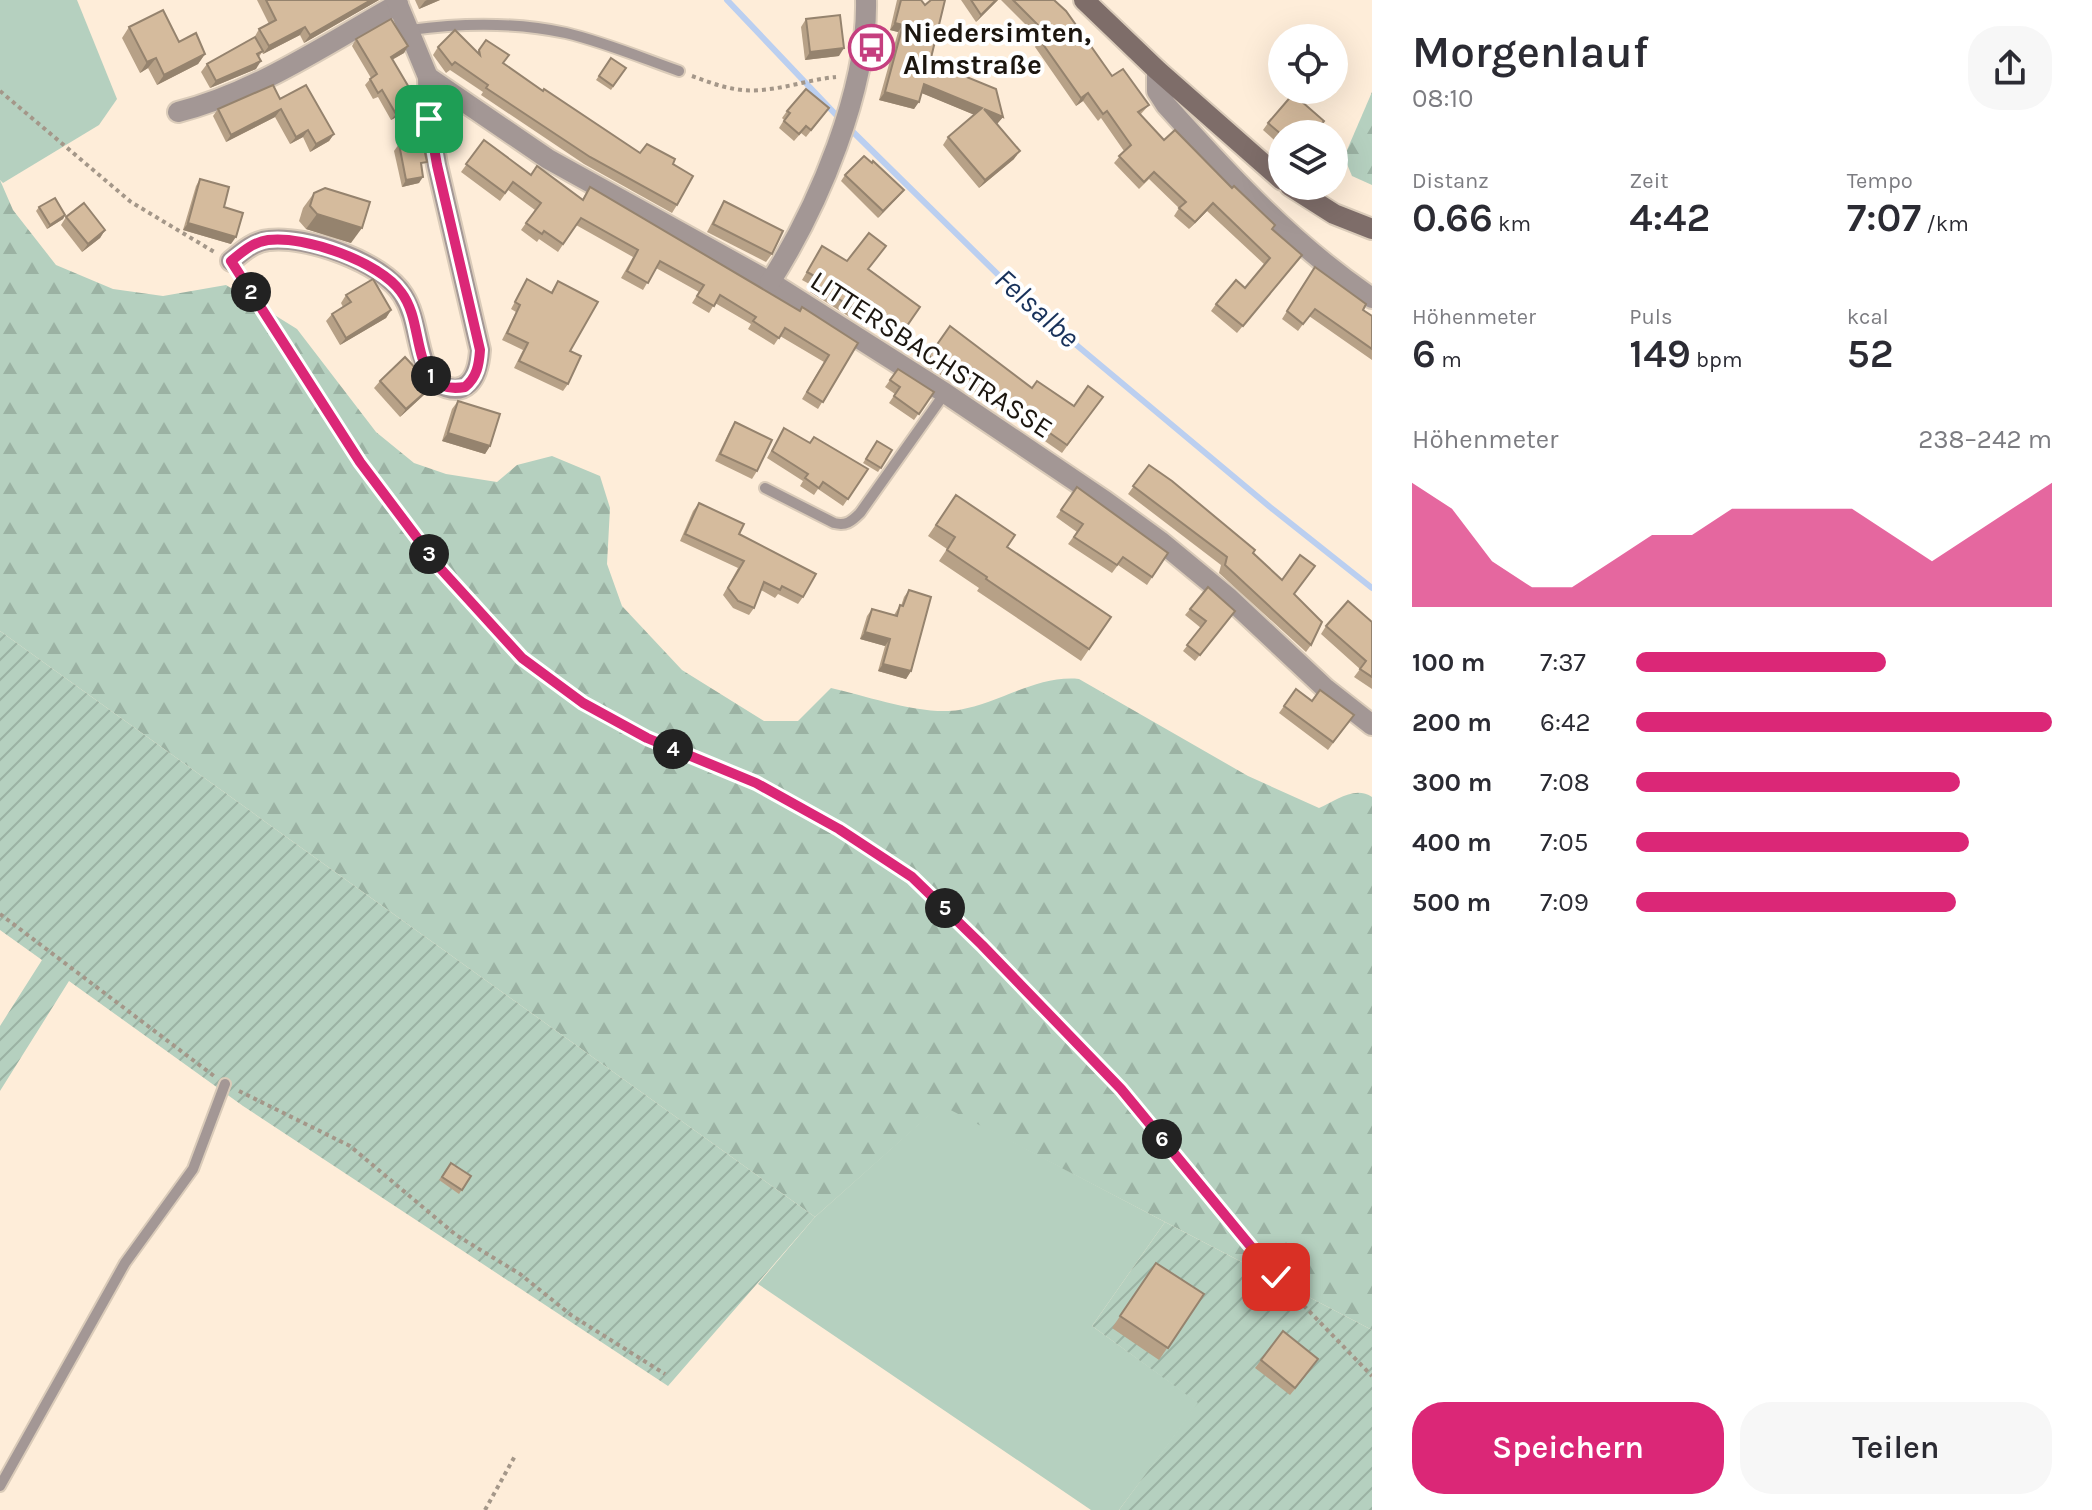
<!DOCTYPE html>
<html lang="de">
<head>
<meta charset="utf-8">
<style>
	body { margin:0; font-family:Karla,sans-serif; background:#f7f7f7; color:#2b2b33; height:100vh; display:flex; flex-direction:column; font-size:30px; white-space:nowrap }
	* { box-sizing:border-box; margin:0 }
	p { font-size:26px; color:#7c7c81 }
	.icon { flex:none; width:44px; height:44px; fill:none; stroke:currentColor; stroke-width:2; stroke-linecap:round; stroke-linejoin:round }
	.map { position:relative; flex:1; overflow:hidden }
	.side { display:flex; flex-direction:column; background:#fff; width:720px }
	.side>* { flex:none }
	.tools { position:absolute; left:1268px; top:24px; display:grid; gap:16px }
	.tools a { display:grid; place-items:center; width:80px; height:80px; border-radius:50%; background:#fff; box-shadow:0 8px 32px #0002; font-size:40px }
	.pin { position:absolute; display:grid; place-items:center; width:68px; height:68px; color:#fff; margin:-34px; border-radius:16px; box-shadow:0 4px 12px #0006 }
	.km { position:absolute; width:40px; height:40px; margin:-20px; border-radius:50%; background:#222; color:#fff; font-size:22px; line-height:40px; text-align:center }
	.round { display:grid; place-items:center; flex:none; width:84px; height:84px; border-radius:32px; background:#f7f7f7 }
	.head { display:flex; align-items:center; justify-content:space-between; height:136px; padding:0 40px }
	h1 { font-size:44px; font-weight:600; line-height:60px }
	.metrics { display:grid; grid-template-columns:repeat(3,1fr); gap:12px; height:136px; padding:8px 40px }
	.metrics div { display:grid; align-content:center }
	.metrics b { font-size:40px; font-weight:600 }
	.metrics small { font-size:22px; font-weight:400 }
	.metrics p { font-size:22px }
	.chart { height:224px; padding:16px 40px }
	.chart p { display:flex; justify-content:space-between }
	.chart svg { width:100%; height:144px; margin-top:8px; fill:#db2777; opacity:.7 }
	.action { display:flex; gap:16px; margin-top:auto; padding:16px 40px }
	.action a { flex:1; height:92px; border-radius:32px; background:#db2777; color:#fff; font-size:32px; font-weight:600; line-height:92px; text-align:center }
	.action a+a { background:#f7f7f7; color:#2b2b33 }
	ul { padding:0 40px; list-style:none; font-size:26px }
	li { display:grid; grid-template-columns:128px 96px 1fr; align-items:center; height:60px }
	li i { height:20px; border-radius:10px; background:#db2777 }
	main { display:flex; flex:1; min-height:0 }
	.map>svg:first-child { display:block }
</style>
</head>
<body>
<main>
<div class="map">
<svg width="1372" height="1510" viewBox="0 0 1372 1510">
	<defs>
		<pattern id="forest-firs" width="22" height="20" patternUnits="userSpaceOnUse" patternTransform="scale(2)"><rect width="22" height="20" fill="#b5d0bf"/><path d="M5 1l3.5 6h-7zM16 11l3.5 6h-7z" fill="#9bb2a3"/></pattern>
		<pattern id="garden-furrows" width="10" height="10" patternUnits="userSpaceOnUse" patternTransform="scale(2)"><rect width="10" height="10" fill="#b5d0bf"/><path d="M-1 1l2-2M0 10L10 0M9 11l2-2" fill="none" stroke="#9bb2a3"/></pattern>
	</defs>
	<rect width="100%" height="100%" fill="#feedd9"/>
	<g fill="#b5d0bf">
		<path d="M0,0H77L117,99L99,125L3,183L0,180Z"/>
		<path d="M941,1104L1165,1222L1092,1326L1199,1403L1119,1510H1091L758,1284L815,1217Z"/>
	</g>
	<g fill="url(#forest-firs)">
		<path d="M1372,92V185L1352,176L1344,157Z"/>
		<path d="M0,180L13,210L56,265L113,289L163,296L226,285L297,329L376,432L414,463L446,474L497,482L517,465L552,456L600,476L610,508L607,564L622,606L682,670L764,721H798L831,688C867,696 923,716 959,710C1000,703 1037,675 1079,679L1248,776L1319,808C1335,801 1355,785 1372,797V1330L941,1105L815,1217L0,631Z"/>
	</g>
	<g fill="url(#garden-furrows)">
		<path d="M0,631L815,1217L668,1386L243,1106L69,981L0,1091V1026L42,960L0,930Z"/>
		<path d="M1165,1222L1372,1330V1510H1119L1198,1403L1092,1326Z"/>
	</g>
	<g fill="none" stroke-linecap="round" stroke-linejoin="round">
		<g stroke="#bbcff0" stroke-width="6">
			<path d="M727,0L840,119"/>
			<path d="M848,127L1031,307L1270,507L1372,588"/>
		</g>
		<defs>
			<g id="service">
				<path d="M410,30C461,23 515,22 566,33C604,42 642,58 679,71"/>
				<path d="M765,488L834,523C846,526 851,522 860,513L945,393"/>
				<path d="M0,1486L125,1263L193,1169L225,1084"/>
			</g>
			<g id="minor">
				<path d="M1157,70V91L1166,105C1230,176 1293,245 1372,298"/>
				<path d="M428,77L548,159L770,282L945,393L1105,501L1160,541L1229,598L1326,689L1372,725"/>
				<path d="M178,112C257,92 328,43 398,4"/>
				<path d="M231,261C242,252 254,241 269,240C305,235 383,262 403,295C420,322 415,356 435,382C466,400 478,379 480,350L437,165L429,119L428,77L396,0"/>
				<path d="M770,282C818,207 868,90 866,0"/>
			</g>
			<g id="secondary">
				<path d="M1084,0L1157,70L1282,180"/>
				<path d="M1290,186L1334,214L1372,229"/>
			</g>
		</defs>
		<use href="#service" stroke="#dacbb9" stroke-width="14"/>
		<use href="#minor" stroke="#dacbb9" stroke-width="24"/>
		<use href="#secondary" stroke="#dacbb9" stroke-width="24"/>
		<g stroke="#a49789" stroke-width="4" stroke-dasharray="4 4" stroke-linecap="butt">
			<path d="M692,76C706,81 721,87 735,89C769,95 803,80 836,77"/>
			<path d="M0,91L131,202L216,253"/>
			<path d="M242,277L360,462L439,567L522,658L583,703L647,738L756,783L839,829L912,877L982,945L1121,1089L1276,1277L1372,1376"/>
			<path d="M0,914L214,1076"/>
			<path d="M239,1091L350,1146L456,1235L520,1274L571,1315L665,1374"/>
			<path d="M485,1510L515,1456"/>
		</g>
		<use href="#service" stroke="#a39795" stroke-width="10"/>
		<use href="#minor" stroke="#a39795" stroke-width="20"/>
		<use href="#secondary" stroke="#7e6d69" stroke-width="20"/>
	</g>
	<g fill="#b7a187">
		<path d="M257,0H379L304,43L300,35L263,54L262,52L259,57L256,69L210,88L201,72L207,64L254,38L259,29L269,24Z"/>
		<path d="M415,0H440L419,9Z"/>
		<path d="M897,0H921L930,62L1003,117L997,124L1014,159L979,188L943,145L948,137L975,115L922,93L914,109L879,100L898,32L890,30Z"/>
		<path d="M961,0H998L976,22Z"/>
		<path d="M1001,0H1054L1112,76L1149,105L1140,115L1164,140L1302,255L1237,333L1211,311L1216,304L1245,288L1265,265L1207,211L1189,229L1174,216L1179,208L1149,179L1139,189L1114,163L1124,151L1101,118L1098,121L1083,101L1076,106L1035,47L1040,39Z"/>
		<path d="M806,19L839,56L805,60L801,27Z"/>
		<path d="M129,27L179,42L205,54L198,64L157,85L148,68L140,73L122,38Z"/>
		<path d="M356,39L408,46L404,53L392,60L417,101L413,108L391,120L378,97L373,99L365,85L371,78L352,46Z"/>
		<path d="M486,40L503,63L543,91L640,153L673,164L677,205L672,213L584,164L481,95L483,92L450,70L446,73L433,55L438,47L477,53Z"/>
		<path d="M611,58L626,68L611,90L596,80Z"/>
		<path d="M280,99L334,134L329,141L310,152L303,137L290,144L275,117L226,142L213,116L218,109Z"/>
		<path d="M829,108L806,137L801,133L794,141L779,128L784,120L782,118L787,111Z"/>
		<path d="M1268,123L1319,129L1314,134H1282V147L1263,130Z"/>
		<path d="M484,140L531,175L582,200L590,187L799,311L858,343L818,409L802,399L824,362L780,336L774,345L748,329L751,324L715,303L709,313L692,303L699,292L656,268L643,290L621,278L633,257L576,225L558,252L539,239L537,242L521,230L535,210L508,190L500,201L461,172Z"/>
		<path d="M399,144L422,168L419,183L402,187L394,151Z"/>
		<path d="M845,175L899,196L878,218L841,181Z"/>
		<path d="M200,179L224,207L231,244L183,230L196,186Z"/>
		<path d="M314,193L351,243L306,229L299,221L303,208Z"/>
		<path d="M724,201L772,254L766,262L707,232L719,209Z"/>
		<path d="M39,207L65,215L63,219L47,229L36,211Z"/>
		<path d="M66,217L105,230L100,238L82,252L61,225Z"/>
		<path d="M822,246L847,261L869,269L920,307L896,340L870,322L867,328L810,292L813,286L802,280Z"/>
		<path d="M1310,274L1372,316V360L1309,316L1298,331L1282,319Z"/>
		<path d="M527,279L551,292L558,281L570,351L568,384L563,391L514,368L523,350L502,340L516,312L511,309Z"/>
		<path d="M346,295L391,310L386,318L340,345L326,321L332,314L343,307L341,303Z"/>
		<path d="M950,326L1032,388L1074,406L1103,397L1062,453L947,373L944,377L923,364Z"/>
		<path d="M898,369L934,392L914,420L889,403L895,394L885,387Z"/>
		<path d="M380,381L426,393L400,417L374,388Z"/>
		<path d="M458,401L490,446L485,454L442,441L452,409Z"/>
		<path d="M735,422L757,471L752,479L715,461L730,430Z"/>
		<path d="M784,428L810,443L868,469L843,506L818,489L814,495L800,486L803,481L767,458Z"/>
		<path d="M877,441L892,450L878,472L863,463Z"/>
		<path d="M1149,465L1253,553L1294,594L1311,645L1306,652L1219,573L1221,565L1128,494Z"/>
		<path d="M1077,487L1168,553L1147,585L1118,565L1112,573L1068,544L1077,532L1056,517Z"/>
		<path d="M956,495L1007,547L1111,617L1081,661L977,591L979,588L939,561L947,549L928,536Z"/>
		<path d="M699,503L739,534L803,597L798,604L778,594L775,598L761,590L754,608L749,615L733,608L723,595L738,568L680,541L693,511Z"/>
		<path d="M909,590L911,671L906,679L878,671L885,646L860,639L867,616L872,609L894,615L900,605L901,606L904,597Z"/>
		<path d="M1190,609L1230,617L1195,661L1183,651L1201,628L1185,615Z"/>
		<path d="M1372,622V689L1354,677L1360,669L1321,634L1326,626Z"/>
		<path d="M1296,689L1312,701L1354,715L1328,750L1279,713Z"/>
		<path d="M451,1163L471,1176L459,1194L439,1180Z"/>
		<path d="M1156,1263L1204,1294L1159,1360L1112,1328Z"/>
		<path d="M1261,1360L1313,1367L1290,1395L1255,1368Z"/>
	</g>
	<g fill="#95836e">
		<path d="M371,0H379L304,43L310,35Z"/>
		<path d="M427,0H440L419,9L425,1Z"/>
		<path d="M996,0H998L976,22L981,15Z"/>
		<path d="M895,23L903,25L898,32L890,30Z"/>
		<path d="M305,27L300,35L263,54L269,46Z"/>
		<path d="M408,46L404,53L386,63L391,57Z"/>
		<path d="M844,48L839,56L805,60L810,52Z"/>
		<path d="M205,54L198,64L157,85L164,75Z"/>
		<path d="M156,58L148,68L140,73L147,62Z"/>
		<path d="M261,61L256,69L210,88L216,81Z"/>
		<path d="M924,84L982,108L977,116L919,92Z"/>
		<path d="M885,92L919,102L914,109L879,100Z"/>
		<path d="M1088,93L1083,101L1076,106L1081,98Z"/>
		<path d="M417,101L413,108L391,120L396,114Z"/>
		<path d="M281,109L275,117L226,142L231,135Z"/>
		<path d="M984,109L1003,117L997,124Z"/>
		<path d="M308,130L303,137L290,144L296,137Z"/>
		<path d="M334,134L329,141L310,152L316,144Z"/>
		<path d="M1020,151L1014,159L979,188L985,180Z"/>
		<path d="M423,177L419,183L402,187L406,180Z"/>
		<path d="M904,190L899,196L878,218L883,211Z"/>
		<path d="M1213,203L1207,211L1189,229L1195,222Z"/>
		<path d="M317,214L362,228L351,243L306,229Z"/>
		<path d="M65,215L63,219L47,229L50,225Z"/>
		<path d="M188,223L236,237L231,244L183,230Z"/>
		<path d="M105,230L100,238L82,252L88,244Z"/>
		<path d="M391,310L386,318L340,345L346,338Z"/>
		<path d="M432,386L426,393L400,417L406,409Z"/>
		<path d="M448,433L490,446L485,454L442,441Z"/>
		<path d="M865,632L890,639L885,646L860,639Z"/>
		<path d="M883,664L911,671L906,679L878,671Z"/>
	</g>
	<g fill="#d5bb9d" stroke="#95836e" stroke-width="2">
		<path d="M266,0H371L310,35L305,27L269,46L259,29L276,20Z"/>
		<path d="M901,0H921L925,5L931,0H945L930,62L996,89L1003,117L984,109L1020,151L985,180L948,137L982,108L924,84L919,102L885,92L903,25L895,23Z"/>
		<path d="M971,0H996L981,15Z"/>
		<path d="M1013,0H1054L1066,11L1112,76L1123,69L1149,105L1138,112L1164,140L1175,130L1232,188L1234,186L1275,225L1272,229L1302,255L1243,326L1216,304L1236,280L1245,288L1270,258L1213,203L1195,222L1179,208L1186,202L1154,172L1144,182L1119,156L1131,145L1107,111L1103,114L1088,93L1081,98L1040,40L1048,35Z"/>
		<path d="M163,10L179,42L196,33L205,54L164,75L156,58L147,62L129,27Z"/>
		<path d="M840,15L844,48L810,52L806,19Z"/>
		<path d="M391,19L408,46L391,57L417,101L396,114L382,90L378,93L370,79L377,74L356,39Z"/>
		<path d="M455,30L480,55L479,50L486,40L509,55L503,63L543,91L544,89L640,153L647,144L675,159L673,164L693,176L677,205L590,157L486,88L488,85L455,62L452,65L438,47Z"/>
		<path d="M255,37L263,51L257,54L261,61L216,81L207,64Z"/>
		<path d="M611,58L626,68L613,86L599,76Z"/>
		<path d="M273,85L280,99L306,85L334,134L316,144L308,130L296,137L281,109L231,135L218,109Z"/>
		<path d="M806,89L829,108L811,130L806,126L799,134L784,121L790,113L787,111Z"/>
		<path d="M1293,94L1324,121L1313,134L1282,135L1268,123Z"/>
		<path d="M422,139L427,162L421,163L423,177L406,180L399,144Z"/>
		<path d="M484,140L531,175L537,166L583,200L590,187L800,311L802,307L858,343L823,402L807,392L829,355L785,328L779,338L753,321L756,317L720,295L714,306L697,296L704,285L660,261L648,283L627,271L638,250L581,218L563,244L544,231L542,234L526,223L541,203L513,182L505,193L466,164Z"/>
		<path d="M864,156L872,163L873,161L904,190L883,211L845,175Z"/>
		<path d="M200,179L229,187L224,207L243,213L236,237L188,223Z"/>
		<path d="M325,188L370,202L362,228L317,214L310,206L314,193Z"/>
		<path d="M55,198L65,215L50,225L39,207Z"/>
		<path d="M724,201L783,231L772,254L713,224Z"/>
		<path d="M84,203L105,230L88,244L66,217Z"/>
		<path d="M869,233L886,246L868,269L920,307L902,333L875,314L872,320L815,284L818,278L807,272L822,246L847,261Z"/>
		<path d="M1315,267L1366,304L1363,310L1372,316V349L1315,309L1303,324L1287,311Z"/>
		<path d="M373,279L391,310L346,338L332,314L351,302L346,295Z"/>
		<path d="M527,279L552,293L558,281L598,302L570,351L581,356L568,384L519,361L528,343L507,333L520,305L515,302Z"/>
		<path d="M950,326L1032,388L1037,381L1074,406L1088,386L1103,397L1067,445L952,365L949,369L929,356Z"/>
		<path d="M405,357L432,386L406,409L380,381Z"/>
		<path d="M898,369L934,392L919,414L894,396L900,387L890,380Z"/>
		<path d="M458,401L500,414L490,446L448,433Z"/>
		<path d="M735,422L772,440L757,471L720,454Z"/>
		<path d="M784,428L810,443L814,437L868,469L848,499L823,482L819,488L805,478L808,474L772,451Z"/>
		<path d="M877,441L892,450L881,468L866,459Z"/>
		<path d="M1149,465L1172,481L1255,550L1253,553L1282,580L1300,555L1315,566L1294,594L1322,622L1311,645L1225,565L1227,557L1133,486Z"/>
		<path d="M1077,487L1168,553L1152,577L1123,557L1117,565L1074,537L1083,524L1061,510Z"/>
		<path d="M956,495L1015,535L1007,547L1111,617L1089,649L986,579L987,577L947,550L955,537L936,525Z"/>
		<path d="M699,503L744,524L739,534L816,574L803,597L782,586L780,590L764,582L754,608L738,601L728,588L744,561L685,534Z"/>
		<path d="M1208,587L1235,611L1200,655L1187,645L1206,621L1190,609Z"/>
		<path d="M909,590L931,597L911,671L883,664L890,639L865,632L872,609L897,616L900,605L903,606Z"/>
		<path d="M1348,601L1372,622V677L1360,669L1366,661L1326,626Z"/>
		<path d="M1296,689L1312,701L1320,690L1354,715L1333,742L1284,706Z"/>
		<path d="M451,1163L471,1176L462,1190L442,1177Z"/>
		<path d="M1156,1263L1204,1294L1168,1348L1120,1316Z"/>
		<path d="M1283,1331L1318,1359L1295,1388L1261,1360Z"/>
	</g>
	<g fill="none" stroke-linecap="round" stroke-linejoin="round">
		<defs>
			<path id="route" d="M429,119L437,165L480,350C479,365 477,377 465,387C453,389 440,388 432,378C414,353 420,317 401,292C380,262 304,235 268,240C253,242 242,252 231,261L360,462L439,567L522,658L583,703L647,738L756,783L839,829L912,877L982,945L1121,1089L1276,1277"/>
		</defs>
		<use href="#route" stroke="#fff" stroke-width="16"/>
		<use href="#route" stroke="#db2777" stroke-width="10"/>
	</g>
	<defs>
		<symbol id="bus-ring" viewBox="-11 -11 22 22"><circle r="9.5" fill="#fff" stroke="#c53f7f" stroke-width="1.5"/><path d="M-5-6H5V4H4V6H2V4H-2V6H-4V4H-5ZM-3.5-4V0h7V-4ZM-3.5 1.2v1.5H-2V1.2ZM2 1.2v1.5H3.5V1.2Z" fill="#c53f7f"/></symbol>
	</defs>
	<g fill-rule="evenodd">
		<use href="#bus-ring" x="846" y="22" width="51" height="51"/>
	</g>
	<g text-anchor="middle" stroke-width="8" stroke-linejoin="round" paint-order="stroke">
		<g font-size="28" font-weight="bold" fill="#1c160f" stroke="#fff" text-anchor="start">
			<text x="903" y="42">Niedersimten,<tspan x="903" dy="32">Almstraße</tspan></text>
		</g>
		<g font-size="28" fill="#1c160f" stroke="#fff">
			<text transform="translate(932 354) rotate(33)" y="10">LITTERSBACHSTRASSE</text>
		</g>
		<g font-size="30" font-style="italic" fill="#17315a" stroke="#fff">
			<text transform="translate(1037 308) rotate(42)" y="10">Felsalbe</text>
		</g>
	</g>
</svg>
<div class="tools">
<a><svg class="icon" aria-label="locate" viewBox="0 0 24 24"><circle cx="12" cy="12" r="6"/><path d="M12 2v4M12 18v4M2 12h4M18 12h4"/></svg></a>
<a><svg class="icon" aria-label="layers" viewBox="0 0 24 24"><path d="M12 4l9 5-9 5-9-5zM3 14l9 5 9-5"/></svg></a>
</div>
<div class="pin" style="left:429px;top:119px;background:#1e9e55"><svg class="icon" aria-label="arrive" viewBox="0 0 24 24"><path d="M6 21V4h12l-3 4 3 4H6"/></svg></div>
<div class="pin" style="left:1276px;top:1277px;background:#d93025"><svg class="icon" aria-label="check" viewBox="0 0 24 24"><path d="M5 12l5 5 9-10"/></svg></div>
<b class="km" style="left:431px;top:376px">1</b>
<b class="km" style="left:251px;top:292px">2</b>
<b class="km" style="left:429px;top:554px">3</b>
<b class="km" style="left:673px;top:749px">4</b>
<b class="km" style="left:945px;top:908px">5</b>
<b class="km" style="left:1162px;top:1139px">6</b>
</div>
<section class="side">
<div class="head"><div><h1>Morgenlauf</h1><p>08:10</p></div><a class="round"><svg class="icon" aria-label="share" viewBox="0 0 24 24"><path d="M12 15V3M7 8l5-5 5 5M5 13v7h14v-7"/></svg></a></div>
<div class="metrics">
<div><p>Distanz</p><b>0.66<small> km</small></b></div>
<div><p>Zeit</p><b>4:42</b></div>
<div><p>Tempo</p><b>7:07<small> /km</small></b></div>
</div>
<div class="metrics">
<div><p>Höhenmeter</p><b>6<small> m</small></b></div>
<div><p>Puls</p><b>149<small> bpm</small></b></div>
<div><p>kcal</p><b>52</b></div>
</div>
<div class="chart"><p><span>Höhenmeter</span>238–242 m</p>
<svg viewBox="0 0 160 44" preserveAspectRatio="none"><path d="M0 44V6L10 14L20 30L30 38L40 38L50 30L60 22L70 22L80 14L90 14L100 14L110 14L120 22L130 30L140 22L150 14L160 6V44z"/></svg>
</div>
<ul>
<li><b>100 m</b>7:37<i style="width:60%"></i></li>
<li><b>200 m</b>6:42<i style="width:100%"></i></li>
<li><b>300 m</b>7:08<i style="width:78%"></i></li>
<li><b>400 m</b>7:05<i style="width:80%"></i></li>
<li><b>500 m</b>7:09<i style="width:77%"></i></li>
</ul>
<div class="action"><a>Speichern</a><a>Teilen</a></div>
</section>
</main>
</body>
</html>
